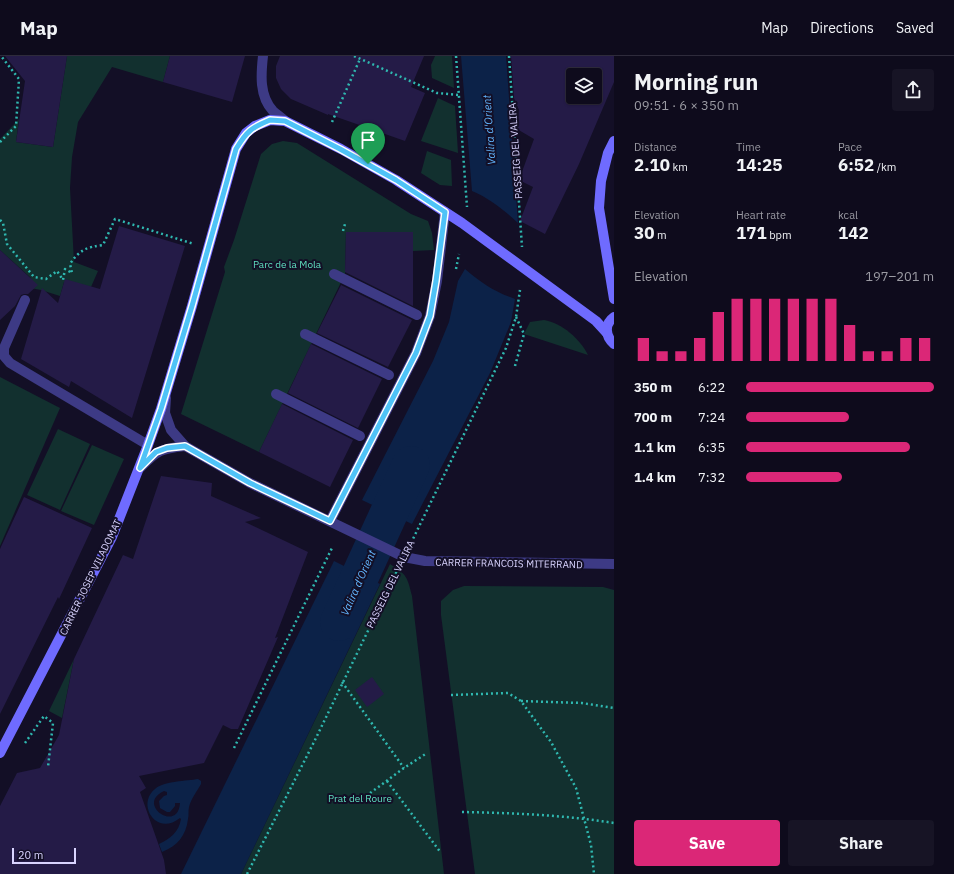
<!DOCTYPE html>
<html lang="en">
<head>
<meta charset="utf-8">
<style>
	body { margin:0; font-family:"IBM Plex Sans",sans-serif; background:#171425; color:#f1f3f6; height:100vh; display:flex; flex-direction:column; font-size:15px; white-space:nowrap }
	* { box-sizing:border-box; margin:0 }
	p { font-size:13px; color:#9b9ba3 }
	.icon { flex:none; width:22px; height:22px; fill:none; stroke:currentColor; stroke-width:2; stroke-linecap:round; stroke-linejoin:round }
	.map { position:relative; flex:1; overflow:hidden }
	.drawer { display:flex; flex-direction:column; background:#0e0b1c; width:340px }
	.drawer>* { flex:none }
	.tools { position:absolute; left:566px; top:12px; display:grid; gap:8px }
	.tools a { display:grid; place-items:center; width:36px; height:36px; border-radius:4px; background:#0e0b1c; box-shadow:0 1px 3px #0004,0 0 0 1px #2e2b3b; font-size:20px }
	.scale { position:absolute; left:12px; bottom:10px; width:64px; box-sizing:border-box; padding-left:4px; border:2px solid #d9d4ff; border-top:0; font-size:11px; line-height:14px; white-space:nowrap; color:#d9d4ff; -webkit-text-stroke:3px #130f26; paint-order:stroke }
	.pin { position:absolute; display:grid; place-items:center; width:34px; height:34px; color:#fff; margin:-41px -17px; border-radius:50% 50% 50% 0; rotate:-45deg; box-shadow:0 0 4px #0007 }
	.pin .icon { rotate:45deg }
	.round { display:grid; place-items:center; flex:none; width:42px; height:42px; border-radius:4px; background:#171425 }
	.head { display:flex; align-items:center; justify-content:space-between; height:68px; padding:0 20px }
	h1 { font-size:22px; font-weight:700; line-height:30px }
	.stats { display:grid; grid-template-columns:repeat(3,1fr); gap:6px; height:68px; padding:4px 20px }
	.stats div { display:grid; align-content:center }
	.stats b { font-size:17px; font-weight:700 }
	.stats small { font-size:11px; font-weight:400 }
	.stats p { font-size:11px }
	.chart { height:112px; padding:8px 20px }
	.chart p { display:flex; justify-content:space-between }
	.chart svg { width:100%; height:72px; margin-top:4px; stroke:#db2777; stroke-width:6 }
	.action { display:flex; gap:8px; margin-top:auto; padding:8px 20px }
	.action a { flex:1; height:46px; border-radius:4px; background:#db2777; color:#fff; font-size:16px; font-weight:700; line-height:46px; text-align:center }
	.action a+a { background:#171425; color:#f1f3f6 }
	ul { padding:0 20px; list-style:none; font-size:13px }
	li { display:grid; grid-template-columns:64px 48px 1fr; align-items:center; height:30px }
	li i { height:10px; border-radius:5px; background:#db2777 }
	header { display:flex; align-items:center; gap:24px; box-sizing:border-box; height:56px; padding:0 20px; background:#0e0b1c; border-bottom:1px solid #2e2b3b }
	header strong { font-size:19px }
	nav { display:flex; gap:22px; margin-inline-start:auto; font-size:14px }
	main { display:flex; flex:1; min-height:0 }
	.map>svg:first-child { display:block }
</style>
</head>
<body>
<header>
<strong>Map</strong>
<nav><a>Map</a><a>Directions</a><a>Saved</a></nav>
</header>
<main>
<div class="map">
<svg width="614" height="818" viewBox="0 0 614 818">
	<rect width="100%" height="100%" fill="#130f26"/>
	<g fill="#12302f">
		<path d="M67,0H170L163,26L112,11L78,66L72,101L70,132L74,206L98,215L91,231L64,226L60,240L41,234L25,231L31,222L0,194V83L19,63L16,86L53,91Z"/>
		<path d="M435,0H452L454,32L432,22L431,9Z"/>
		<path d="M438,42L455,50L458,97L421,85Z"/>
		<path d="M283,85L297,87L411,158L428,165L432,177L434,194L413,195V176H346L345,218L259,396L181,358L225,216L224,211L234,184L261,98L272,88Z"/>
		<path d="M427,95L451,104L452,130L440,129L421,117Z"/>
		<path d="M544,264C562,267 580,283 588,299L524,278L530,266Z"/>
		<path d="M0,321L60,352L0,490Z"/>
		<path d="M58,373L90,388L60,454L27,439Z"/>
		<path d="M92,389L124,403L94,469L61,455Z"/>
		<path d="M390,508C407,519 407,520 412,540L444,818H241Z"/>
		<path d="M464,530L603,531L614,534V818H475L441,559V545L453,534Z"/>
		<path d="M74,603L62,662L49,655Z"/>
	</g>
	<g fill="#0c2248" fill-rule="evenodd">
		<path d="M461,0H506L518,167C504,154 489,142 472,135Z"/>
		<path d="M465,213C483,228 493,235 515,243L511,266L490,317L412,468L362,444L433,305L449,266L458,225Z"/>
		<path d="M334,505L380,528L241,818H181Z"/>
		<path d="M198,723L201,725V728C197,735 191,743 189,751C188,755 189,759 188,763C186,780 177,790 162,796L159,788C170,783 179,776 181,763L180,762C156,781 136,748 155,733C164,725 187,725 198,723ZM164,735L167,736V739L164,740L159,745L160,752L167,756H170L175,750V747H180C178,778 135,748 164,735Z"/>
	</g>
	<g fill="none" stroke-linecap="round" stroke-linejoin="round">
		<path stroke="#0c2248" stroke-width="38" d="M339,566L411,409"/>
	</g>
	<g fill="#241b47" fill-rule="evenodd">
		<path d="M5,0H67L53,91L16,86L25,25Z"/>
		<path d="M170,0H245L232,46L163,26Z"/>
		<path d="M280,0H424L411,31L425,37L405,85L328,58V59L291,43L281,33L276,22V10Z"/>
		<path d="M511,0H614V26L579,108L545,178L520,165L533,131L519,124L534,83L517,73L519,54L514,42ZM573,19H595V41H573Z"/>
		<path d="M119,170L185,190L132,362L71,325L69,331L21,303L42,232L58,247L65,223L100,233Z"/>
		<path d="M346,176H413V250L345,216Z"/>
		<path d="M0,194L38,229L28,238H24L21,239L15,250L0,264Z"/>
		<path d="M341,229L412,264L388,311L317,277Z"/>
		<path d="M311,288L382,323L358,372L288,337Z"/>
		<path d="M282,348L353,384L330,431L259,396Z"/>
		<path d="M161,420L212,427L211,440L261,462L245,466L308,496L275,582L278,581L238,673H231L223,669L204,707L139,720L146,732L140,736L164,804L166,818H0V750L17,717L40,712L59,679L74,603L123,499L133,503Z"/>
		<path d="M24,441L92,472L59,543L58,541L0,658V493Z"/>
		<path d="M372,621L384,638L367,651L355,634Z"/>
	</g>
	<g fill="none" stroke-linecap="round" stroke-linejoin="round">
		<g stroke="#2fb8b0" stroke-width="2.5" stroke-dasharray="2 3" stroke-linecap="butt">
			<path d="M354,0L437,37L459,39"/>
			<path d="M456,0L467,151"/>
			<path d="M509,0L522,191"/>
			<path d="M332,66L360,3"/>
			<path d="M0,86L16,70L19,23L1,0"/>
			<path d="M0,164L3,167L7,188L34,221L46,223L57,215L63,224L65,213L72,217L70,208C79,194 87,191 103,189L115,163L194,188"/>
			<path d="M343,175L345,168"/>
			<path d="M456,213L459,198"/>
			<path d="M515,310L524,278L516,261"/>
			<path d="M411,487L506,292L516,261L520,234"/>
			<path d="M342,626L404,712"/>
			<path d="M451,639L508,637L521,645L551,686L576,732L591,789L594,818"/>
			<path d="M521,645L582,647L614,652"/>
			<path d="M25,687L44,660L53,667L48,711"/>
			<path d="M234,692L332,492"/>
			<path d="M387,725L441,797"/>
			<path d="M358,746L404,712L427,697"/>
			<path d="M462,756C513,757 564,759 614,767"/>
			<path d="M247,818L314,686L397,515"/>
		</g>
		<g stroke="#3d3a85" stroke-width="10">
			<path d="M334,218L417,259"/>
			<path d="M305,278L389,319"/>
			<path d="M276,338L360,380"/>
		</g>
		<g stroke="#3d3a85" stroke-width="10">
			<path d="M25,244L4,292V300L10,307L148,389"/>
			<path d="M166,342L165,357L171,374L185,390L250,427L404,501L425,505L614,508"/>
			<path d="M140,412C158,394 160,393 185,390"/>
			<path d="M330,465L416,297L430,260L437,225L445,156"/>
		</g>
		<path stroke="#3d3a85" stroke-width="10" d="M263,0C261,18 259,40 273,55C276,58 281,61 285,65"/>
		<g stroke="#6f6bff" stroke-width="10">
			<path d="M614,85L608,97L601,125L599,152L614,243"/>
			<path d="M614,261C604,268 605,280 614,288"/>
			<path d="M0,697L112,481L148,389L161,353L192,250L236,93L246,77L255,70L270,64L285,65L341,93L396,124L462,167L596,265L607,277"/>
		</g>
	</g>
	<g fill="none" stroke-linecap="round" stroke-linejoin="round">
		<defs>
			<path id="route" d="M270,64L285,65L340,93L396,124L445,156L436,225L430,260L416,297L330,465L250,427L185,390L167,392L156,396L140,412L161,353L192,250L236,93C247,75 251,72 270,64Z"/>
		</defs>
		<use href="#route" stroke="#fff" stroke-width="8"/>
		<use href="#route" stroke="#4fc3f7" stroke-width="5"/>
	</g>
	<g text-anchor="middle" stroke-width="4" stroke-linejoin="round" paint-order="stroke">
		<g font-size="10" fill="#d9d4ff" stroke="#130f26">
			<text transform="translate(515 95) rotate(-94)" y="4">PASSEIG DEL VALIRA</text>
			<text transform="translate(509 507) rotate(1)" y="4">CARRER FRANCOIS MITERRAND</text>
			<text transform="translate(90 521) rotate(-64)" y="4">CARRER JOSEP VILADOMAT</text>
			<text transform="translate(390 528) rotate(-64)" y="4">PASSEIG DEL VALIRA</text>
		</g>
		<g font-size="10" fill="#5fe0c0" stroke="#130f26">
			<text x="287" y="212">Parc de la Mola</text>
			<text x="360" y="746">Prat del Roure</text>
		</g>
		<g font-size="11" font-style="italic" fill="#62b6ff" stroke="#130f26">
			<text transform="translate(489 74) rotate(-94)" y="4">Valira d'Orient</text>
			<text transform="translate(358 527) rotate(-66)" y="4">Valira d'Orient</text>
		</g>
	</g>
</svg>
<div class="tools">
<a><svg class="icon" aria-label="layers" viewBox="0 0 24 24"><path d="M12 4l9 5-9 5-9-5zM3 14l9 5 9-5"/></svg></a>
</div>
<div class="scale">20 m</div>
<div class="pin" style="left:368px;top:108px;background:#1e9e55"><svg class="icon" aria-label="arrive" viewBox="0 0 24 24"><path d="M6 21V4h12l-3 4 3 4H6"/></svg></div>
</div>
<section class="drawer">
<div class="head"><div><h1>Morning run</h1><p>09:51 · 6 × 350 m</p></div><a class="round"><svg class="icon" aria-label="share" viewBox="0 0 24 24"><path d="M12 15V3M7 8l5-5 5 5M5 13v7h14v-7"/></svg></a></div>
<div class="stats">
<div><p>Distance</p><b>2.10<small> km</small></b></div>
<div><p>Time</p><b>14:25</b></div>
<div><p>Pace</p><b>6:52<small> /km</small></b></div>
</div>
<div class="stats">
<div><p>Elevation</p><b>30<small> m</small></b></div>
<div><p>Heart rate</p><b>171<small> bpm</small></b></div>
<div><p>kcal</p><b>142</b></div>
</div>
<div class="chart"><p><span>Elevation</span>197–201 m</p>
<svg viewBox="0 0 160 44" preserveAspectRatio="none"><path d="M5 44V30M15 44V38M25 44V38M35 44V30M45 44V14M55 44V6M65 44V6M75 44V6M85 44V6M95 44V6M105 44V6M115 44V22M125 44V38M135 44V38M145 44V30M155 44V30"/></svg>
</div>
<ul>
<li><b>350 m</b>6:22<i style="width:100%"></i></li>
<li><b>700 m</b>7:24<i style="width:55%"></i></li>
<li><b>1.1 km</b>6:35<i style="width:87%"></i></li>
<li><b>1.4 km</b>7:32<i style="width:51%"></i></li>
</ul>
<div class="action"><a>Save</a><a>Share</a></div>
</section>
</main>
</body>
</html>
